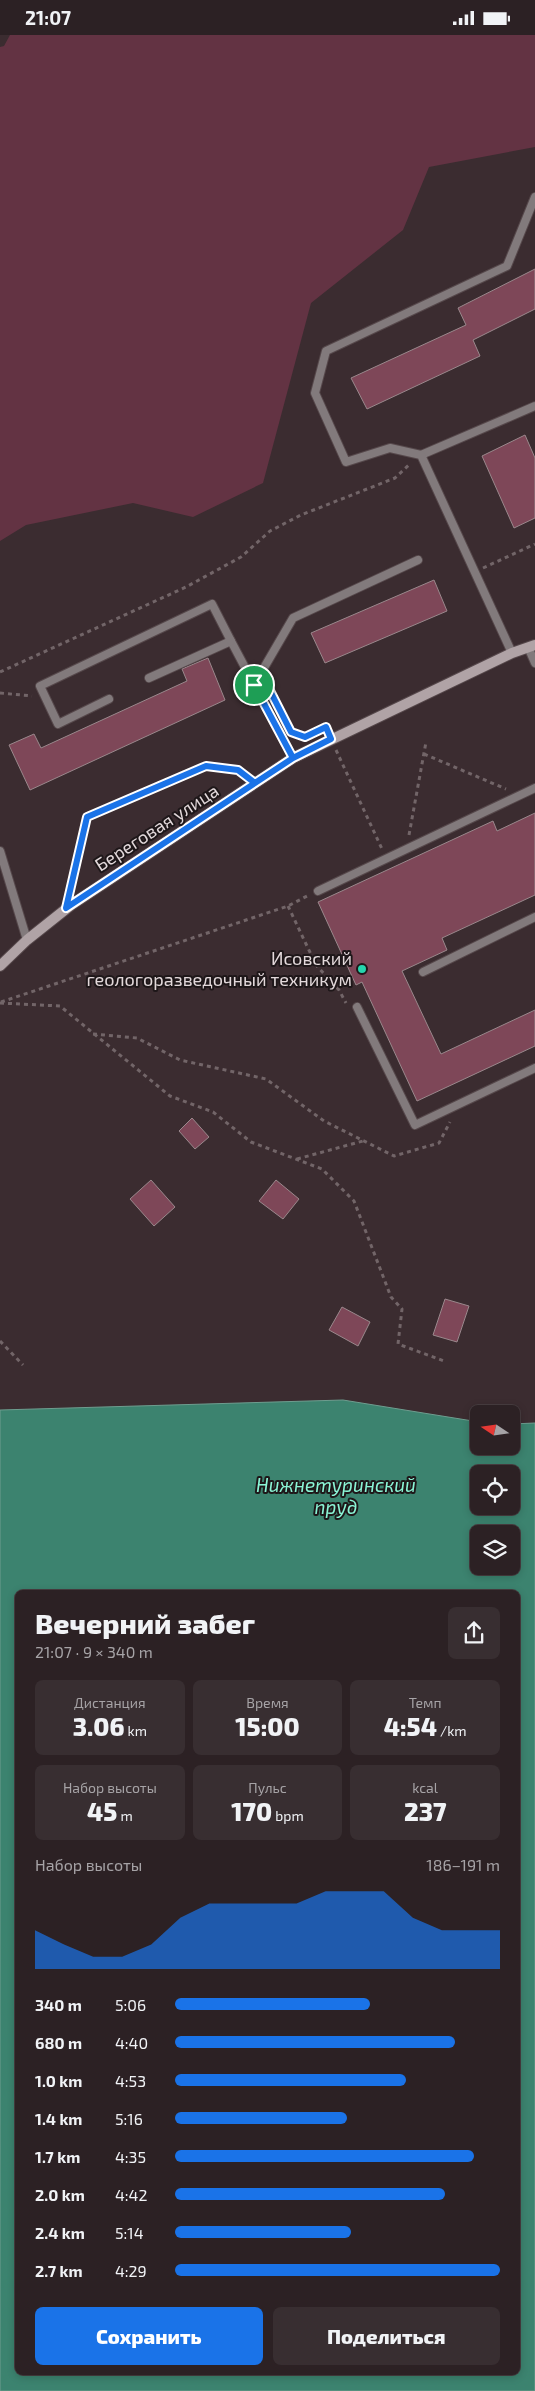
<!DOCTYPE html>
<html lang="ru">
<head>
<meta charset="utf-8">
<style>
	body { margin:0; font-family:"Exo 2",sans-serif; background:#382e31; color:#f1f3f6; height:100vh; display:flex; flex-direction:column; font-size:19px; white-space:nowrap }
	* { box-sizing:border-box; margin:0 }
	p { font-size:16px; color:#a6a3a6 }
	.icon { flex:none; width:28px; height:28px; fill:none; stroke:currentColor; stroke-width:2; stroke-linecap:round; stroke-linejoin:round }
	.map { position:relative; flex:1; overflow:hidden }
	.panel { position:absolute; left:15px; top:1555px; width:505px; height:785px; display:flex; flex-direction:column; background:#2c2124; border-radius:8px; box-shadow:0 2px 8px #0003,0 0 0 1px #483e41 }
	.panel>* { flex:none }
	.needle { width:32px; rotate:283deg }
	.fabs { position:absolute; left:470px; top:1370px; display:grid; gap:10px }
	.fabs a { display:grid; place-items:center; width:50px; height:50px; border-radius:8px; background:#2c2124; box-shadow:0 2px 8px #0003,0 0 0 1px #483e41; font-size:25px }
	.pin { position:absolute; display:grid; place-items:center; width:42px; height:42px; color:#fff; margin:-21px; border:2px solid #fff; border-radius:50%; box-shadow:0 1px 5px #0007 }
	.round { display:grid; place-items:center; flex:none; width:52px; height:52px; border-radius:8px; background:#382e31 }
	.head { display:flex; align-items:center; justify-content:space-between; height:85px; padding:0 20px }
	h1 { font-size:28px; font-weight:800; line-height:38px }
	.metrics { display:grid; grid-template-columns:repeat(3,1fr); gap:8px; height:85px; padding:5px 20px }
	.metrics div { display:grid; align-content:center; border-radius:8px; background:#382e31; text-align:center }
	.metrics b { font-size:25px; font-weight:800 }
	.metrics small { font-size:14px; font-weight:400 }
	.metrics p { font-size:14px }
	.chart { height:140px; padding:10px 20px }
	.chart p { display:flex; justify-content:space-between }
	.chart svg { width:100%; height:90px; margin-top:5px; fill:#1a73e8; opacity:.7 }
	.primary-button { display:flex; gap:10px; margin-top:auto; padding:10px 20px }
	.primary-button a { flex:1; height:58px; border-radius:8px; background:#1a73e8; color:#fff; font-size:20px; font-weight:800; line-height:58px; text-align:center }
	.primary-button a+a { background:#382e31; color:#f1f3f6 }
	ul { padding:0 20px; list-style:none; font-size:16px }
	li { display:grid; grid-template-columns:80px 60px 1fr; align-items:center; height:38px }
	li i { height:12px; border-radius:6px; background:#1a73e8 }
	.status { display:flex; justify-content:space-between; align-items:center; height:35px; padding:0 25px; background:#2c2124; direction:ltr }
	.status svg { height:14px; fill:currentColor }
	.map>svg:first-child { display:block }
</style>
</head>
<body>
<div class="status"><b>21:07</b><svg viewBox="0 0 49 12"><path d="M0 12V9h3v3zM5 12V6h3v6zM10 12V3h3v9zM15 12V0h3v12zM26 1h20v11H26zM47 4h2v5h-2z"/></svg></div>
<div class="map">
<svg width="535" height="2356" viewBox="0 0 535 2356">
	<rect width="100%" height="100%" fill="#3b2c30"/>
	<path fill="#633343" d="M10,0H535V112L429,132L403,195L311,268L263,448L193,482L133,468L26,490L0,506V12L4,11Z"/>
	<path fill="#3c836f" stroke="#6e9d8f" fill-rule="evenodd" d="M343,1365L479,1387V1411H511V1389L535,1388V2356H0V1375ZM479,1439H511V1471H479ZM479,1499H511V1531H479ZM18,1558H518V2338H18Z"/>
	<g fill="#7e4758" stroke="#9a888c">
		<path d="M535,234V274L473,305L480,321L367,374L351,343L466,290L458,273Z"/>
		<path d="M525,400L535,423V483L514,493L482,421Z"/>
		<path d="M434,545L447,576L325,628L311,598Z"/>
		<path d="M208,623L225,665L30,755L9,710L34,699L41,713L187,646L182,634Z"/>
		<path d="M535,778V860L442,903L447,915L402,936L441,1019L535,975V1011L417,1066L362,947L356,950L318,867L493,786L497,796Z"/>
		<path d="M192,1083L209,1102L195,1114L179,1096Z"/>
		<path d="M151,1145L175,1172L154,1191L130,1164Z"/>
		<path d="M276,1145L299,1164L283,1184L259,1166Z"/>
		<path d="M445,1264L469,1271L457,1307L433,1300Z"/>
		<path d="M342,1272L370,1287L358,1311L329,1295Z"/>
	</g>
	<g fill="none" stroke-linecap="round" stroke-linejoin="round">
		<defs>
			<g id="lane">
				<path d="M421,420L535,371"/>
				<path d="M528,612L535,628"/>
				<path d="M512,618L421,420L390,413L346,427L315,358L326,316L507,231L535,162"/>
				<path d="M149,643L231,606L293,723"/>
				<path d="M254,650L293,583L418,525"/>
				<path d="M109,664L58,689L40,651L212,569L231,606"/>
				<path d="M0,816L27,905"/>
				<path d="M318,856L535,753"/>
				<path d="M423,937L535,882"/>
				<path d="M357,972L415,1090L535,1033"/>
			</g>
			<path id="secondary" d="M0,931L27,905L71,870L293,723L512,618L535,610"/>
		</defs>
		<use href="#lane" stroke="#56484b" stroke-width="10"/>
		<use href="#secondary" stroke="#56484b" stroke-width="12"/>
		<g stroke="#726568" stroke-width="3" stroke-dasharray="4 4" stroke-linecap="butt">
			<path d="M483,533L535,509"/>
			<path d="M0,637L186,552L241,522L270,496L301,480L395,443L411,428"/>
			<path d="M0,658L32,661"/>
			<path d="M294,698L307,702"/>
			<path d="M336,715L382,814"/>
			<path d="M424,719L506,754"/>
			<path d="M409,800L426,707"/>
			<path d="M71,854L87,782L206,731L238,735L245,740"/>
			<path d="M288,871L316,930L339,955L346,968"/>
			<path d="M1,967L288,871L309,860"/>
			<path d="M0,968L60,971L170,1061L213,1077L251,1107L322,1134L354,1166L391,1262L402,1274L398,1309L444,1326"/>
			<path d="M93,999L137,1003L180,1025L266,1044L324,1086L394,1121L439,1108L450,1087"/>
			<path d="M297,1124L363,1106"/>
			<path d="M0,1306L23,1330"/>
		</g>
		<use href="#lane" stroke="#827a7c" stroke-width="8"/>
		<use href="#secondary" stroke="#b0a3a6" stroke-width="10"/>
	</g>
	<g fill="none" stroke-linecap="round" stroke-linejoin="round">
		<defs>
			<path id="route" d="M254,650L293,723L66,873L87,782L206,731L238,735L255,748L293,723L331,704L326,692L305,702L291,697L261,638L254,650"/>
		</defs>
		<use href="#route" stroke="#fff" stroke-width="10"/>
		<use href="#route" stroke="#1a73e8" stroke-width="6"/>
	</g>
	<circle fill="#26d5ae" stroke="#1e1719" stroke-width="2" cx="362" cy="934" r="5"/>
	<g text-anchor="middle" stroke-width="4" stroke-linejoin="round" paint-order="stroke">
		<g font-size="18" fill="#e3d9db" stroke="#1e1719">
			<text transform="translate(157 793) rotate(-33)" y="6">Береговая улица</text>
		</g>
		<g font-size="18" fill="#e3d9db" stroke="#1e1719" text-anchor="end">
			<text x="352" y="930">Исовский<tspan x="352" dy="21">геологоразведочный техникум</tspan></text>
		</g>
		<g font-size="19" font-style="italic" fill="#8bf5d6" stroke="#1e1719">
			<text x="336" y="1457">Нижнетуринский<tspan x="336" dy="22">пруд</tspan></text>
		</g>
	</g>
</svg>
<div class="fabs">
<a><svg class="needle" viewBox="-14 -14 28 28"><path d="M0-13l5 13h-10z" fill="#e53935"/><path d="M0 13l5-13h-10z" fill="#a6a3a6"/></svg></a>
<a><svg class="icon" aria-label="locate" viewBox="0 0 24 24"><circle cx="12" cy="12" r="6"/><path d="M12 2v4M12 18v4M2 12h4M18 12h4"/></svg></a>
<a><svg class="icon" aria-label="layers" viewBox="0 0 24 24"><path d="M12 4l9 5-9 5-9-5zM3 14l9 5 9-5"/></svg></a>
</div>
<div class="pin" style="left:254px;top:650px;background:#1e9e55"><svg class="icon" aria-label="arrive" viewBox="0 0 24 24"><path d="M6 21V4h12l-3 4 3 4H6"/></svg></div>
<section class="panel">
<div class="head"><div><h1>Вечерний забег</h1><p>21:07 · 9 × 340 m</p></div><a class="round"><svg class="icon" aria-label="share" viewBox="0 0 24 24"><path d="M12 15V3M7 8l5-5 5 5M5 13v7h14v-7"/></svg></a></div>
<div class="metrics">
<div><p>Дистанция</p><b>3.06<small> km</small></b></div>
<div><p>Время</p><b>15:00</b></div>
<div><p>Темп</p><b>4:54<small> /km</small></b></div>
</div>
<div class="metrics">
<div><p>Набор высоты</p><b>45<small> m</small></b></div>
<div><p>Пульс</p><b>170<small> bpm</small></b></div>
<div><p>kcal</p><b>237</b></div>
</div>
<div class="chart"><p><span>Набор высоты</span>186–191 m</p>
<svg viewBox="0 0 160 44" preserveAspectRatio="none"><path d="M0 44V25L10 32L20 38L30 38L40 32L50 19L60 12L70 12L80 12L90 12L100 6L110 6L120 6L130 19L140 25L150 25L160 25V44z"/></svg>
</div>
<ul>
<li><b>340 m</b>5:06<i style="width:60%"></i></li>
<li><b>680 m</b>4:40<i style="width:86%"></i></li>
<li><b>1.0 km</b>4:53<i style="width:71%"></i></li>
<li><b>1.4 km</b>5:16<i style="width:53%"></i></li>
<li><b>1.7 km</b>4:35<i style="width:92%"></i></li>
<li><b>2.0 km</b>4:42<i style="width:83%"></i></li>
<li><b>2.4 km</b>5:14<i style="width:54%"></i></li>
<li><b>2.7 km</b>4:29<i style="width:100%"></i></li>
</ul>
<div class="primary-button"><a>Сохранить</a><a>Поделиться</a></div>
</section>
</div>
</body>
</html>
